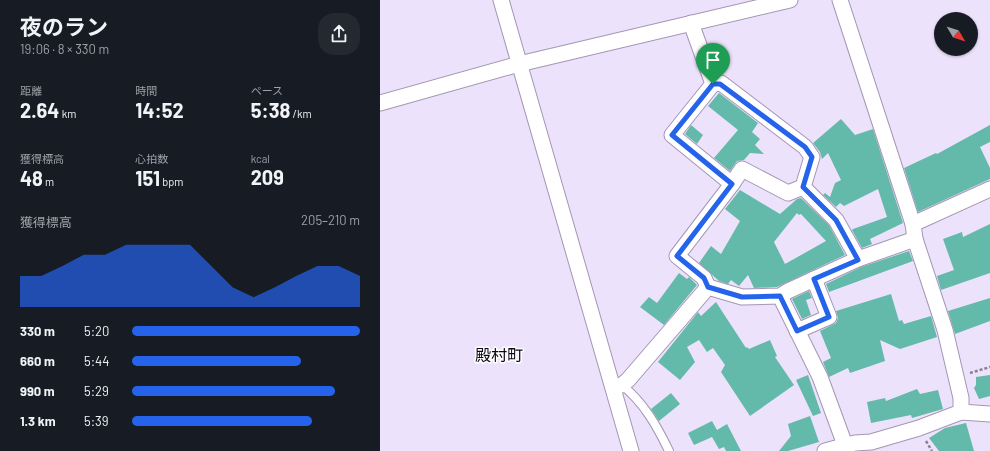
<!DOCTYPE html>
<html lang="ja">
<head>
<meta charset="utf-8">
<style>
	body { margin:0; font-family:Barlow,"Noto Sans JP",sans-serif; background:#242831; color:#f1f3f6; height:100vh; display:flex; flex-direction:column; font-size:15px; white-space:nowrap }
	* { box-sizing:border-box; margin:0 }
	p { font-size:13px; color:#9ea1a6 }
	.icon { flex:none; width:22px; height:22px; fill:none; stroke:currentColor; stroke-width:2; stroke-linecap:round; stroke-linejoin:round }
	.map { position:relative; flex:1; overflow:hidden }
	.sheet { display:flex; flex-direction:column; background:#171b24; width:380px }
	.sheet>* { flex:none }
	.needle { width:26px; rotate:129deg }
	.buttons { position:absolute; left:554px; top:12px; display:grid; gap:8px }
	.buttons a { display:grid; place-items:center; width:44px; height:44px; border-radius:50%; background:#171b24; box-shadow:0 1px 3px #0004; font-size:20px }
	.pin { position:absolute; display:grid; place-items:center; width:34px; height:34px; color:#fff; margin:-41px -17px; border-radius:50% 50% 50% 0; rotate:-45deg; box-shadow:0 0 4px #0007 }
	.pin .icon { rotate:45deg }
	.round { display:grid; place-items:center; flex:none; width:42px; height:42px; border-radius:16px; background:#242831 }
	.overview { display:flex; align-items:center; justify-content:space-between; height:68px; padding:0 20px }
	h1 { font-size:22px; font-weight:700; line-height:30px }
	.figures { display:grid; grid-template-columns:repeat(3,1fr); gap:6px; height:68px; padding:4px 20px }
	.figures div { display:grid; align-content:center }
	.figures b { font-size:20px; font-weight:700 }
	.figures small { font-size:11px; font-weight:400 }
	.figures p { font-size:11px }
	.chart { height:112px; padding:8px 20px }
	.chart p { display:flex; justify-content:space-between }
	.chart svg { width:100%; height:72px; margin-top:4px; fill:#2563eb; opacity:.7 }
	ul { padding:0 20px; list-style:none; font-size:13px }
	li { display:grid; grid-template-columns:64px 48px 1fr; align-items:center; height:30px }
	li i { height:10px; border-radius:5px; background:#2563eb }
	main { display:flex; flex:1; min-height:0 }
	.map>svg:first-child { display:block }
</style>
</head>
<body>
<main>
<section class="sheet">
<div class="overview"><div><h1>夜のラン</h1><p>19:06 · 8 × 330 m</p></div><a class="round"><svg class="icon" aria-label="share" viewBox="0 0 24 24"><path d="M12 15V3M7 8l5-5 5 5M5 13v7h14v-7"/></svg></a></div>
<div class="figures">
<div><p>距離</p><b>2.64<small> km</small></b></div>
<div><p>時間</p><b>14:52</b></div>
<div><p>ペース</p><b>5:38<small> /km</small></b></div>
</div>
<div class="figures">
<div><p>獲得標高</p><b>48<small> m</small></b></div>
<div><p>心拍数</p><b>151<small> bpm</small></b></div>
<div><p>kcal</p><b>209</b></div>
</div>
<div class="chart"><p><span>獲得標高</span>205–210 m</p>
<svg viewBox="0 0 160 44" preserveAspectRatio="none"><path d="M0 44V25L10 25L20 19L30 12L40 12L50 6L60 6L70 6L80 6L90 19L100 32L110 38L120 32L130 25L140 19L150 19L160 25V44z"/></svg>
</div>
<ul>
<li><b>330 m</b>5:20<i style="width:100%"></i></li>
<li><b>660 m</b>5:44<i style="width:74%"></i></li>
<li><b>990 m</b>5:29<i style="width:89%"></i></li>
<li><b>1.3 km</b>5:39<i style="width:79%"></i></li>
</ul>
</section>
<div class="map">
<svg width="610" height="451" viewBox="0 0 610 451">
	<rect width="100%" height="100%" fill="#ede2fb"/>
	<g fill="#63baaa" fill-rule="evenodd">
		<path d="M339,93L378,123L372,132L380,139L375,145L384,154L370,153L364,160L357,161L350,171L334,158L358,130L328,106Z"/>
		<path d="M461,119L475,135L493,129L523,223L490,239L492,244L482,248L472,230L473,229L507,217L498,189L464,206L460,203L456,207L443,195L445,193L450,197L455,183L461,180L448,153L442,159L440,152L433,143Z"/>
		<path d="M311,125L323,135L317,144L305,134Z"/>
		<path d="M610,125V142L600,147L610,168V179L538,212L524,168L556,153L557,154Z"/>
		<path d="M360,190L400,214L417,199L421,198L449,225L465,255L397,287L374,288L368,275L359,286L351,280L348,284L339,281L319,263L331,246L341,254L360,221L345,209ZM417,213L419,215L421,214L446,241L405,264L394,242Z"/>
		<path d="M610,224V273L561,290L557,276L574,270L563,239L582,232L583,237Z"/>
		<path d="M529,251L533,261L449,292L446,284L481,267Z"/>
		<path d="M299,273L307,279L309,277L317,285L284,325L260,307L269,297L277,303Z"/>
		<path d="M429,291L432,298L426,300L431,315L422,319L412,299Z"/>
		<path d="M511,294L519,321L522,320L524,324L551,316L557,337L520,349L500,340L505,361L470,373L468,368L449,377L443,362L451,358L440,331L456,323L458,318L456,311Z"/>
		<path d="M610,298V321L575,334L568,311Z"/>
		<path d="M336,302L366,348L367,347L369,349L390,340L397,356L395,357L414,385L370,416L341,372L345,365L333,348L327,352L319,340L307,347L315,362L300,380L278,362L318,312L321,316Z"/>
		<path d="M428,375L441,413L433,416L416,380Z"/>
		<path d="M610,375V396L599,399L594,388L596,385V377Z"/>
		<path d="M537,389L540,394L558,390L563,409L532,418L531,415L491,423L487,402L505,398L506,401Z"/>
		<path d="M291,393L300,404L279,421L271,409Z"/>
		<path d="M430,416L439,442L408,451H399L411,436L408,424Z"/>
		<path d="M332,421L337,430L347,424L361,451H346L344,447L339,449L332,437L314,445L308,433Z"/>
		<path d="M586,423L594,451H559L549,438L565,428Z"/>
	</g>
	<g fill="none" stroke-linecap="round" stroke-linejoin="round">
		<defs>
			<path id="service" d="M242,385C264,403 277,426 289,451"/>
			<g id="minor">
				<path d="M121,0L251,451"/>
				<path d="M460,0L533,224L535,239L565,330L581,398V412"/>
				<path d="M311,23L333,84L292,135L352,184L297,256L324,278L328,287"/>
				<path d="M333,84L341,83L425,147L432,157L423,187L456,220L478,259"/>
				<path d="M0,103L139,64L410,0"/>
				<path d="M352,184L362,169L408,193L423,187"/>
				<path d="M533,224L610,189"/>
				<path d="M400,296L440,377L465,445"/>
				<path d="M417,331L449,317L434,279"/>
				<path d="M233,387L242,385L248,380L328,287L362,297L400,296L408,291L478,259L535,239"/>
				<path d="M445,451L475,443L491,442L539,428L581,412L610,414"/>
			</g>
		</defs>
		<use href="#service" stroke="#a496b4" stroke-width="10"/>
		<use href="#minor" stroke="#a496b4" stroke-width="17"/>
		<g stroke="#8a8294" stroke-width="2.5" stroke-dasharray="3 2" stroke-linecap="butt">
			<path d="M590,373L610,367"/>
			<path d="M546,441L552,451"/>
		</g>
		<use href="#service" stroke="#fff" stroke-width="8"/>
		<use href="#minor" stroke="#fff" stroke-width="15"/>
	</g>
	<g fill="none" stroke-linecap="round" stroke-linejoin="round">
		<defs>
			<path id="route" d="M333,84H340L425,147L432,157L423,187L456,220L478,260L434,279L449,317L417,331L400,296L362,297L328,287L324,278L297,256L352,184L292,135Z"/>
		</defs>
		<use href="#route" stroke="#fff" stroke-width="8"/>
		<use href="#route" stroke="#2563eb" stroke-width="5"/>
	</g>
	<g text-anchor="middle" stroke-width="3" stroke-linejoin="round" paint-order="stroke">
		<g font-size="16" fill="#0e0913" stroke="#fff">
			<text x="119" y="361">殿村町</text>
		</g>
	</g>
</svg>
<div class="buttons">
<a><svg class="needle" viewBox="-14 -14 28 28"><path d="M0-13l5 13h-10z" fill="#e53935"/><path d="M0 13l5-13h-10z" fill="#9ea1a6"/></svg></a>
</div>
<div class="pin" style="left:333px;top:84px;background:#1e9e55"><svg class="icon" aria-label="arrive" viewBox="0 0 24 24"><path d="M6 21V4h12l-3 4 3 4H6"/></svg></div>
</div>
</main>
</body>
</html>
